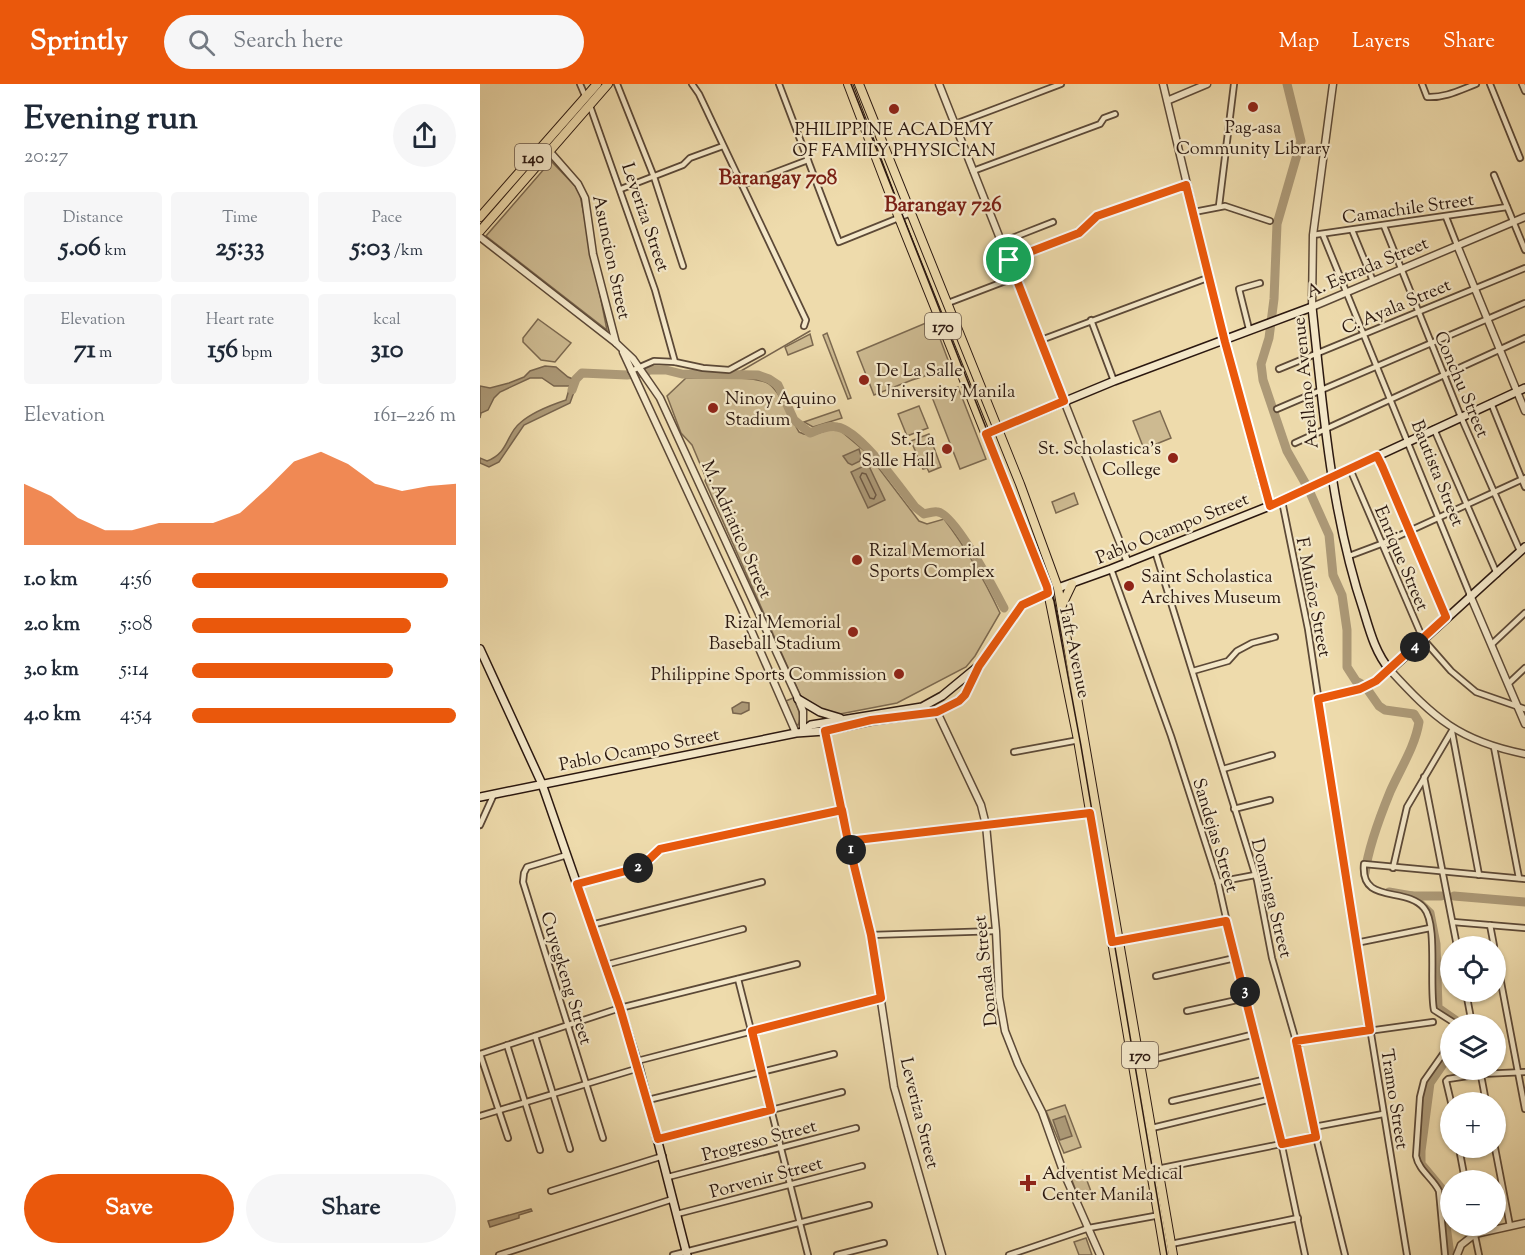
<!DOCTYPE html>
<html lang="en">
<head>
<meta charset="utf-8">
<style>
	body { margin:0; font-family:"Sorts Mill Goudy",serif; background:#f6f6f7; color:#1f2937; height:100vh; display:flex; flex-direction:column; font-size:22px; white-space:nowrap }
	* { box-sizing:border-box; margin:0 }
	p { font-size:20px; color:#747a83 }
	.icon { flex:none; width:33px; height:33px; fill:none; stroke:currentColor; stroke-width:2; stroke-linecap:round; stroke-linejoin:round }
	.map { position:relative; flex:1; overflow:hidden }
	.side { display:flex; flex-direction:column; background:#fff; width:480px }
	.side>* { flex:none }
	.buttons { position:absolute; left:960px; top:852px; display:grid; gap:12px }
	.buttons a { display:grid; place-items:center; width:66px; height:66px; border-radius:50%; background:#fff; box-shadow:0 2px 4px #0004; font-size:30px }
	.pin { position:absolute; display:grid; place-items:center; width:51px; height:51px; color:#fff; margin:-26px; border:3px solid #fff; border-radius:50%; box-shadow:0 2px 6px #0007 }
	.km { position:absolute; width:30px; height:30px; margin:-15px; border-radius:50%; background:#222; color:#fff; font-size:16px; line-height:30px; text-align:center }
	.round { display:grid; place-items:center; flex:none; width:63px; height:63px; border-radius:32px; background:#f6f6f7 }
	.summary { display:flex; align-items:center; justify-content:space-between; height:102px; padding:0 24px }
	h1 { font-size:33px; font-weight:700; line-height:45px }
	.stats { display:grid; grid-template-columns:repeat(3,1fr); gap:9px; height:102px; padding:6px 24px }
	.stats div { display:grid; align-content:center; border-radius:6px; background:#f6f6f7; text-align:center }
	.stats b { font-size:26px; font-weight:700 }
	.stats small { font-size:16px; font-weight:400 }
	.stats p { font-size:16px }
	.chart { height:168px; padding:12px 24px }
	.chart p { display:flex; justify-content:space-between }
	.chart svg { width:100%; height:108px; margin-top:6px; fill:#ea580c; opacity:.7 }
	.action { display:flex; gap:12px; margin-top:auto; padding:12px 24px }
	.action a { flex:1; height:69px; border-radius:36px; background:#ea580c; color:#fff; font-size:24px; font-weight:700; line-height:69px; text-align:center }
	.action a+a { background:#f6f6f7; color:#1f2937 }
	ul { padding:0 24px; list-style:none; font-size:20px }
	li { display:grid; grid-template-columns:96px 72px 1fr; align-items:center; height:45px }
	li i { height:15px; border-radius:8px; background:#ea580c }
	header { display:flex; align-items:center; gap:36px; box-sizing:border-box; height:84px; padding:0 30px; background:#ea580c; color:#fff }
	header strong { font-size:28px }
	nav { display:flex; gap:33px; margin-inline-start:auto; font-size:21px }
	.search { width:420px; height:54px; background:#f6f6f7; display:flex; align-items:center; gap:15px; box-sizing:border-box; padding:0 21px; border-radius:33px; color:#747a83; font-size:22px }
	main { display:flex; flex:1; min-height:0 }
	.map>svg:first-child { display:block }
</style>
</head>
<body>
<header>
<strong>Sprintly</strong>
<div class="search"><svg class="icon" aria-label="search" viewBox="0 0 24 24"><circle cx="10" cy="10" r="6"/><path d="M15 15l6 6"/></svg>Search here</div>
<nav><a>Map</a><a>Layers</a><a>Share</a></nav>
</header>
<main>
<section class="side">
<div class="summary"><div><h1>Evening run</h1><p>20:27</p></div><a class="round"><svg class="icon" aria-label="share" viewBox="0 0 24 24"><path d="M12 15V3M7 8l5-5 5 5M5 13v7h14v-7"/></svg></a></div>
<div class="stats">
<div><p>Distance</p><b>5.06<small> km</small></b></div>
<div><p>Time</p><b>25:33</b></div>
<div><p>Pace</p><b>5:03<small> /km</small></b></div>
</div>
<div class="stats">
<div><p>Elevation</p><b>71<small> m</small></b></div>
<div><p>Heart rate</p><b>156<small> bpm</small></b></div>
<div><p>kcal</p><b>310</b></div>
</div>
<div class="chart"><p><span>Elevation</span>161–226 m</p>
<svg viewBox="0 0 160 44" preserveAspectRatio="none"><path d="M0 44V19L10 24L20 33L30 38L40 38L50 35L60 35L70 35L80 31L90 21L100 10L110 6L120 11L130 19L140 22L150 20L160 19V44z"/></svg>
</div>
<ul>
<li><b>1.0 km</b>4:56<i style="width:97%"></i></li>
<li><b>2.0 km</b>5:08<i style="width:83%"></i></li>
<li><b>3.0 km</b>5:14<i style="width:76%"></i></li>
<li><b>4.0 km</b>4:54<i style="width:100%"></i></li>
</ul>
<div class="action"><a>Save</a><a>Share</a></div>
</section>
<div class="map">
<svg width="1045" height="1171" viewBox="0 0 1045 1171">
	<rect width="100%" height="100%" fill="#eedbac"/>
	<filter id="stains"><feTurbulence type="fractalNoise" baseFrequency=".00333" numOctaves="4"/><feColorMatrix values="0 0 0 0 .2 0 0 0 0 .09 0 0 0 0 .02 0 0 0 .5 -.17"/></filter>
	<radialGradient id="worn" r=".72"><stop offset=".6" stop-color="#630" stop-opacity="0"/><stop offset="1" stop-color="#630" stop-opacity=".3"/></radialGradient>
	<g fill="#cdba91" stroke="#7c6950" stroke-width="1.5">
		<path d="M71,77L99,106L127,246L6,152Z"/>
		<path d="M58,235L91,259L75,278L61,276L43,258V254Z"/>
		<path d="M453,236L471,284L432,296L394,311L377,268Z"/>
		<path d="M347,249L371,314L368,315L343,251Z"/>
		<path d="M330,250L333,261L308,271L305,263Z"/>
		<path d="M206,294C223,294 277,291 289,300C301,309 311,335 319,348C331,355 343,347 356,343L388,370L439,437L447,440L464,435C487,465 504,495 520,529L495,572L486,583L417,619L360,630L348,628L322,615L225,397L226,394L212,361L201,349L187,312Z"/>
		<path d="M478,303L506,375L480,385L452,313Z"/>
		<path d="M439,322L448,344L427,352L418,330Z"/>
		<path d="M359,326L362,334L333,343L324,338Z"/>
		<path d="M680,327L691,354L664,365L653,337Z"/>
		<path d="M449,350L461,383L449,388L447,384L443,385L431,357Z"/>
		<path d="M594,409L598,420L576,429L572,418Z"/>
		<path d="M313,614C317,622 323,633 318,641L315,640L306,617Z"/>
		<path d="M585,1021L601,1063L584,1069L566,1027Z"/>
		<path d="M603,1086L612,1110L599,1115L590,1091Z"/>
		<path d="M606,1154L612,1171H599L594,1158Z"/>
	</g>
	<g fill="#ac9977" stroke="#78654e" stroke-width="1.5">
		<path d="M65,282L76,283L88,293L98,297L90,319L44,341L19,378L9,383L0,379V374L7,377C29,369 26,350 40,339C52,328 71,321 86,316L90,302H74L62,294H50L20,308L14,314L8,326L1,329L0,334V302L10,304L29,299L44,293L50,287Z"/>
		<path d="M379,365L381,372L380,377L372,381L368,379L363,372Z"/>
		<path d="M388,380L405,416L388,424L371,388Z"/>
		<path d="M262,618L269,619V626L261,630L253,629L252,624Z"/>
		<path d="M585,1032L592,1052L580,1056L573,1036Z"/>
		<path d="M51,1125L52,1127L39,1131V1134L10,1143L8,1137Z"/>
	</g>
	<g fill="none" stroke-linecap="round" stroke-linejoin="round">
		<path stroke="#6c5844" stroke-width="1.5" d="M382,389L386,390L396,411L394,415L390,414L380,393Z"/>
		<path stroke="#78654e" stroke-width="1.5" d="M254,291L330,247"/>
		<g stroke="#ac9977" stroke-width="9">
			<path d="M807,0L821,57L797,140L794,215L789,254L781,280L783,296L807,367L828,404L849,451L853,491L862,511L867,546V583L876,597L885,602L899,622L905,626L934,630L939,638C935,663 920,685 910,708C901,730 888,766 885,789"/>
			<path d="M92,306L96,295L102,289L147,291L162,289L170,286H186L202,290L278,291L289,295L298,301L314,336L330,349C338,346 348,341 357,343C380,346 421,405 435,423L444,430C448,429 454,427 458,428C475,430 515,507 524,524"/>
			<path d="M909,808L932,812L950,829L956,860L958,924L981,940"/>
			<path d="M932,812H961"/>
			<path d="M974,812L1045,818"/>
			<path d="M970,1171L961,1104L941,1080V1067L950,999L970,970"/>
		</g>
		<defs>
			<g id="minor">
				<path d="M100,0L106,14"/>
				<path d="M137,0L174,93L203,182"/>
				<path d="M212,0L219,10L326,236L324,242"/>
				<path d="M299,0L359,158L431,129"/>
				<path d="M942,0L947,13C965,14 980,6 996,0"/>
				<path d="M1010,0L1040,74"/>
				<path d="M1042,0L1045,7"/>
				<path d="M110,22L175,206L195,278"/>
				<path d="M475,40L581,0"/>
				<path d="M493,87L620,40L624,34L635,30"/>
				<path d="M1014,91L1045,166"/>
				<path d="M262,101L328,76"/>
				<path d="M141,105L203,81L210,74L243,62"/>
				<path d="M739,122L754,0"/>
				<path d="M714,128L745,122L790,137"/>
				<path d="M966,133L977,161"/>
				<path d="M904,142L981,333L1040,467"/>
				<path d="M872,146L893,197"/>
				<path d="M833,151L1027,123"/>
				<path d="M843,151L990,511"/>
				<path d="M522,158L573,138"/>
				<path d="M529,176L599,149L617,132L706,101"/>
				<path d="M468,219L536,193"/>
				<path d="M611,236L634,297"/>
				<path d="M769,245L759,205L780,199"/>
				<path d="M561,256L730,193"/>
				<path d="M799,285L1045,184"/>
				<path d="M151,287L174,277L195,278L223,284L249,286L282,268"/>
				<path d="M1011,319L1045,403"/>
				<path d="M797,325L1045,219"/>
				<path d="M954,345L1017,490"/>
				<path d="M815,359L1045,254"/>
				<path d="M897,372L966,533"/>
				<path d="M870,385L943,555L971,587L996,608L1045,625"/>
				<path d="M802,417L828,545L864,784L927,1171"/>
				<path d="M675,467L777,796L792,874L816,957L836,1053L865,1171"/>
				<path d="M869,472L901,460L1045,394"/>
				<path d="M631,485L691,652L738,798L755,874L792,1015L825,1171"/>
				<path d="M1012,560L1045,529"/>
				<path d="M713,587L748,577L757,567L772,559L795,553"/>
				<path d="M1028,600L1045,584"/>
				<path d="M838,615C867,608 887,605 910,586"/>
				<path d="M972,648L999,791"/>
				<path d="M1014,663L1039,794"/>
				<path d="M534,668L599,656"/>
				<path d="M743,685L792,671"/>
				<path d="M944,693L977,862"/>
				<path d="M754,725L790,716"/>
				<path d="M0,741L14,710"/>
				<path d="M368,757L613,729"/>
				<path d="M87,771L47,783L44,789L43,798L123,1054"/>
				<path d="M913,784L927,723L973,645"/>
				<path d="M738,798L775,791"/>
				<path d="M97,800L161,783L180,765L362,725"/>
				<path d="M973,838L1045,844"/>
				<path d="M111,841L282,798"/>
				<path d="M1010,841L1014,862"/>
				<path d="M391,851L516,847"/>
				<path d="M637,858L746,837"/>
				<path d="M876,859L950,844"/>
				<path d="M1016,872L1045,1025"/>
				<path d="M125,881L263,845"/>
				<path d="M676,892L755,874"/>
				<path d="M258,895L328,1171"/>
				<path d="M986,908L992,940"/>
				<path d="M707,927L766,914"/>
				<path d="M976,940L954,926C949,902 958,840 944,824C926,802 880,821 884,780L1045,795"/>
				<path d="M55,952L90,1065"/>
				<path d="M816,957L953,938"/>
				<path d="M27,961L60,1066"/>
				<path d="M0,970L140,924L317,880"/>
				<path d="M0,970L28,1054"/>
				<path d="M157,977L401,914"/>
				<path d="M659,979L775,950"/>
				<path d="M1000,986L1006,1018"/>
				<path d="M168,1016L354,970"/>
				<path d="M692,1017L787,995"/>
				<path d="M971,1018L966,997L968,995L1001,990L1045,988"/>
				<path d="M0,1032L159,984"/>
				<path d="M834,1043L903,1030"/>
				<path d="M672,1044L792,1015"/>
				<path d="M178,1055L362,1008"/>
				<path d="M979,1064L985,1096"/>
				<path d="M1015,1064L1030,1142"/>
				<path d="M677,1085L836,1053"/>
				<path d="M188,1093L376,1044"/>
				<path d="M71,1107L183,1072"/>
				<path d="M197,1130L382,1082"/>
				<path d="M993,1142L999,1171"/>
				<path d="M691,1160L818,1134"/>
				<path d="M19,1171L193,1115"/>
				<path d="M193,1171L389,1121"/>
				<path d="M357,1171L404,1159"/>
				<path d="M529,1171L609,1144L680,1131"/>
				<path d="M965,1171L959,1107C953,1094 939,1087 936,1072L940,1013L944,997L970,960"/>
			</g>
			<g id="tertiary">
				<path d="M459,0L648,479"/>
				<path d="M683,0L744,255L783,401L790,421"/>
				<path d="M853,0L833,151L832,223L1045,133"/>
				<path d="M689,16L727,0"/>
				<path d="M70,68L98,100L105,114L113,170L136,259"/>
				<path d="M0,153L136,259L153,275L180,314L318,615L323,627V647"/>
				<path d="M977,161L1045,327"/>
				<path d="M143,268L261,523L316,649"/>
				<path d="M990,511L1045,640"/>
				<path d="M910,586C954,634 979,657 1045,670"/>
				<path d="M457,628L501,721L506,741L516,847L519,913L525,947L538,980L562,1028L583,1087L620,1171"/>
				<path d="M345,647L368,757L391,851L414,1003L462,1171"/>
				<path d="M977,1171L981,1161L995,1150L1045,1139"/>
			</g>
			<g id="secondary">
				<path d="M506,350L634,297L832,223C843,325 851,430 884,528C890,548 896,570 910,586L1045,463"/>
				<path d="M578,504L631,485L787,423L1045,304"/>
				<path d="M0,565L62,700L140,924L159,984L207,1171"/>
				<path d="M318,615L340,628L360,634"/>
				<path d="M323,647L331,641L442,623L462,612L496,584"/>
				<path d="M0,713L316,649L345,647L391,637L457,628L479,617L485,611L499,582L542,521L568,509"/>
			</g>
			<g id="primary">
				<path d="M368,0L419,134L567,503L598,656L685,1171"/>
				<path d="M379,0L540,400L578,504L693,1171"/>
				<path d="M0,133L117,0"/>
				<path d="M0,147L128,0"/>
				<path d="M582,521L592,500"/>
			</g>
		</defs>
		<use href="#minor" stroke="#5c4937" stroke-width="8"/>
		<use href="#tertiary" stroke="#5c4937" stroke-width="9"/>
		<use href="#secondary" stroke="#2b1810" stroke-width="10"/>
		<use href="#primary" stroke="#2b1810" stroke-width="10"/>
		<use href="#minor" stroke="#f4e8c9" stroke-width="4.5"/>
		<use href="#tertiary" stroke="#f4e8c9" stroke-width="6"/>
		<use href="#secondary" stroke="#f4e8c9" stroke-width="7"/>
		<use href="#primary" stroke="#eedbac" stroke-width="8"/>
		<path stroke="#2b1810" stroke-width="1.5" d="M371,0L574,517L601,662L687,1171"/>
	</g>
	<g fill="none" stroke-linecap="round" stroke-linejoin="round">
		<defs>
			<path id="route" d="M529,176L584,317L506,350L567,503L568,509L542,521L499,582L485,611L479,617L457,628L391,636L345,647L368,757L391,851L401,914L272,947L291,1026L178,1055L140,924L97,800L161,783L180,765L362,726L368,757L610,729L632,858L746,837L802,1060L836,1053L816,957L890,946L838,615L880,605L896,597L966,533L902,382L897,372L790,422L745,258L706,101L617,132L599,149L529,176"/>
		</defs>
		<use href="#route" stroke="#fff" stroke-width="12"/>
		<use href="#route" stroke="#ea580c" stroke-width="8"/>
	</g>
	<g fill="#8f2418" stroke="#f4e8c9" stroke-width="2">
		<circle cx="773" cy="23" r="6"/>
		<circle cx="414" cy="25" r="6"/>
		<circle cx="384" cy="296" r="6"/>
		<circle cx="233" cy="324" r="6"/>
		<circle cx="467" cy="365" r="6"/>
		<circle cx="693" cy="374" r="6"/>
		<circle cx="377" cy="476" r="6"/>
		<circle cx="649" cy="502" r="6"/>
		<circle cx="373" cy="548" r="6"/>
		<circle cx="419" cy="590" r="6"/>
		<path d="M545 1090h6v6h6v6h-6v6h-6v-6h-6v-6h6z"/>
	</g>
	<g text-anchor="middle" stroke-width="4.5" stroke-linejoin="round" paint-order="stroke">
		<g fill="#f4e8c9" stroke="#675648" stroke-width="1.5">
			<rect x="35" y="60" width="36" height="26" rx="4.5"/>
			<rect x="445" y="229" width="36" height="26" rx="4.5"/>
			<rect x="642" y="958" width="36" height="26" rx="4.5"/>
		</g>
		<g font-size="16" font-weight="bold" fill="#2b1810">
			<text x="53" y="79">140</text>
			<text x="463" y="248">170</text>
			<text x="660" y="977">170</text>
		</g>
		<g font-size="18" fill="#2b1810" stroke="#f4e8c9" text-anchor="start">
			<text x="773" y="49" text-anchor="middle">Pag-asa<tspan x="773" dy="21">Community Library</tspan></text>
			<text x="414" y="51" text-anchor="middle">PHILIPPINE ACADEMY<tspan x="414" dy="21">OF FAMILY PHYSICIAN</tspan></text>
			<text x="396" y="292">De La Salle<tspan x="396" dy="21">University Manila</tspan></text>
			<text x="245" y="320">Ninoy Aquino<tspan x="245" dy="21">Stadium</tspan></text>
			<text x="455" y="361" text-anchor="end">St. La<tspan x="455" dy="21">Salle Hall</tspan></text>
			<text x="681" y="370" text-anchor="end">St. Scholastica's<tspan x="681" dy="21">College</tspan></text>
			<text x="389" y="472">Rizal Memorial<tspan x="389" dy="21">Sports Complex</tspan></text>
			<text x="661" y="498">Saint Scholastica<tspan x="661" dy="21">Archives Museum</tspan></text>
			<text x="361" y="544" text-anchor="end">Rizal Memorial<tspan x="361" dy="21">Baseball Stadium</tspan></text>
			<text x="407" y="596" text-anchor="end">Philippine Sports Commission</text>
			<text x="562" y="1095">Adventist Medical<tspan x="562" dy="21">Center Manila</tspan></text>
		</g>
		<g font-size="18" fill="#2b1810" stroke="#f4e8c9">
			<text transform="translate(928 124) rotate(-8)" y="6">Camachile Street</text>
			<text transform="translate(166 133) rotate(71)" y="6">Leveriza Street</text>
			<text transform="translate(132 173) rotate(78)" y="6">Asuncion Street</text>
			<text transform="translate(887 183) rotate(-23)" y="6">A. Estrada Street</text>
			<text transform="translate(916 222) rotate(-23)" y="6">C. Ayala Street</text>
			<text transform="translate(825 299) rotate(-96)" y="6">Arellano Avenue</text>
			<text transform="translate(982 300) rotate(67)" y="6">Conchu Street</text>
			<text transform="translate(958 389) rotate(68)" y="6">Bautista Street</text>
			<text transform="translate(692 444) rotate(-22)" y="6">Pablo Ocampo Street</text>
			<text transform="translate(257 445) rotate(66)" y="6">M. Adriatico Street</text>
			<text transform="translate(922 474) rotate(67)" y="6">Enrique Street</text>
			<text transform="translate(834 513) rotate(79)" y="6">F. Muñoz Street</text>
			<text transform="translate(595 567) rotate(78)" y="6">Taft Avenue</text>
			<text transform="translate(159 665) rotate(-11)" y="6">Pablo Ocampo Street</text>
			<text transform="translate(736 751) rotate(73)" y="6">Sandejas Street</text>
			<text transform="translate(792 814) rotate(76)" y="6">Dominga Street</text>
			<text transform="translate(505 887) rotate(-96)" y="6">Donada Street</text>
			<text transform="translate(87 894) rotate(73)" y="6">Cuyegkeng Street</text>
			<text transform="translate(915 1015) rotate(81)" y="6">Tramo Street</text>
			<text transform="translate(440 1029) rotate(76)" y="6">Leveriza Street</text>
			<text transform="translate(279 1056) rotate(-15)" y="6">Progreso Street</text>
			<text transform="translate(286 1093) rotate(-15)" y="6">Porvenir Street</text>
		</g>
		<g font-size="21" font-weight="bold" fill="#7a1f14" stroke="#f4e8c9">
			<text x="298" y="100">Barangay 708</text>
			<text x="463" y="127">Barangay 726</text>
		</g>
	</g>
	<rect width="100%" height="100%" filter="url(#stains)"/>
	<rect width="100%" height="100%" fill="url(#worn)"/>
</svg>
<div class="buttons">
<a><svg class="icon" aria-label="locate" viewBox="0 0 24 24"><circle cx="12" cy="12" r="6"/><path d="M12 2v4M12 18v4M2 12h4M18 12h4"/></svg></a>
<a><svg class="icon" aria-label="layers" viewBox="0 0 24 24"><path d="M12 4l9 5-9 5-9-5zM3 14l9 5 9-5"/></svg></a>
<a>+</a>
<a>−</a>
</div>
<div class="pin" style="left:529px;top:176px;background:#1e9e55"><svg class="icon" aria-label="arrive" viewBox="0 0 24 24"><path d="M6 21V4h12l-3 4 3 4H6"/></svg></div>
<b class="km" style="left:371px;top:766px">1</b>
<b class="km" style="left:158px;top:784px">2</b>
<b class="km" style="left:765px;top:908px">3</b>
<b class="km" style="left:935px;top:563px">4</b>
</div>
</main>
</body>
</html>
